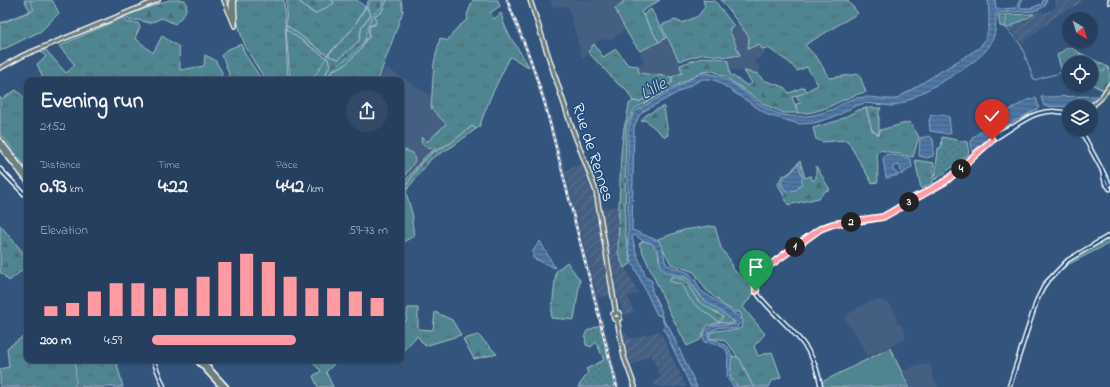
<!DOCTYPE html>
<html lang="en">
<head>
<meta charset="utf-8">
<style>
	body { margin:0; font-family:"Indie Flower",sans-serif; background:#324a67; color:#f1f3f6; height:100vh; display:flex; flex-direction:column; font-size:15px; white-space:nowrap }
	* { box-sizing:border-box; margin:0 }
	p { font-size:13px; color:#a4afbc }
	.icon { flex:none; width:22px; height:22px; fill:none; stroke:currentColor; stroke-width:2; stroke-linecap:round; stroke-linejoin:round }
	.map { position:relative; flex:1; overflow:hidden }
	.drawer { position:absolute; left:24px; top:77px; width:380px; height:286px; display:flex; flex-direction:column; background:#263f5e; border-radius:8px; box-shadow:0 1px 3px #0004,0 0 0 1px #425873 }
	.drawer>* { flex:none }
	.needle { width:26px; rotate:142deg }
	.fabs { position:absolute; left:1062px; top:12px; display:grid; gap:8px }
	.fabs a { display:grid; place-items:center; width:36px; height:36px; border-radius:50%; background:#263f5e; box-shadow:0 1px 3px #0004,0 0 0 1px #425873; font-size:20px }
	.pin { position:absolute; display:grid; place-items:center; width:34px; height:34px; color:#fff; margin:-41px -17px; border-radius:50% 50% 50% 0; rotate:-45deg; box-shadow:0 0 4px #0007 }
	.pin .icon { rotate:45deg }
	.km { position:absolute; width:20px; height:20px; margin:-10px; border-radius:50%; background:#222; color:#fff; font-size:11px; line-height:20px; text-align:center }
	.round { display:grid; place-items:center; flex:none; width:42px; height:42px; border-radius:21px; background:#324a67 }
	.overview { display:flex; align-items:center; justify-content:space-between; height:68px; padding:0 16px }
	h1 { font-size:22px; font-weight:800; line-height:30px }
	.stats { display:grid; grid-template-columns:repeat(3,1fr); gap:6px; height:68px; padding:4px 16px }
	.stats div { display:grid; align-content:center }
	.stats b { font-size:20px; font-weight:800 }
	.stats small { font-size:11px; font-weight:400 }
	.stats p { font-size:11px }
	.chart { height:112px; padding:8px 16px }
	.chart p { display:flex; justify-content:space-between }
	.chart svg { width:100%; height:72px; margin-top:4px; stroke:#ff9aa2; stroke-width:6 }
	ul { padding:0 16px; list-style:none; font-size:13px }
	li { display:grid; grid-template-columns:64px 48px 1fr; align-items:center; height:30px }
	li i { height:10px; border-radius:5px; background:#ff9aa2 }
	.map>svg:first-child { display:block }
</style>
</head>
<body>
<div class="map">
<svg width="1110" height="387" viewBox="0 0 1110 387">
	<defs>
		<pattern id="industrial-furrows" width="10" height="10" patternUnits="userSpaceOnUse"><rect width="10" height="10" fill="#455e82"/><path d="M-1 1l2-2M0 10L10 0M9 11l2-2" fill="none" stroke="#617695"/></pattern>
		<pattern id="grass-tufts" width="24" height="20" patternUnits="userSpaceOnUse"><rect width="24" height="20" fill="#508491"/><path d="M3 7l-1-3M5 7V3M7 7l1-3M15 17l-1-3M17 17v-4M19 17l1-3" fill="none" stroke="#4e6b72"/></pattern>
		<pattern id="forest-firs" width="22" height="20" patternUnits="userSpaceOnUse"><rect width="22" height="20" fill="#508491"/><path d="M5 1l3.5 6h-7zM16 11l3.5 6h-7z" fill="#4e6b72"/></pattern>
		<pattern id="park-dots" width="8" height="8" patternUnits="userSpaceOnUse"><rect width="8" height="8" fill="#508491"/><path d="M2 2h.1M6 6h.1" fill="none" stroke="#4e6b72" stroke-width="1.8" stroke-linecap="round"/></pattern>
		<pattern id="water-rules" width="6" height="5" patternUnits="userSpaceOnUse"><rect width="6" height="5" fill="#4c77a6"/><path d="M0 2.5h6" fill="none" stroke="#4c6279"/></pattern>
	</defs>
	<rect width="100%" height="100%" fill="#33547d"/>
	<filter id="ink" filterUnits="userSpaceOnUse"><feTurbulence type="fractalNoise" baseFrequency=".025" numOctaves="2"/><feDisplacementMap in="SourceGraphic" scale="8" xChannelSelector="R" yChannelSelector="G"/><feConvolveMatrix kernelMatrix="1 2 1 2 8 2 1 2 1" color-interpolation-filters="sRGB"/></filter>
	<g filter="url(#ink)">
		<g fill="#455e82">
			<path d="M505,0H509L515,13L545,94L566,171L620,387H615L542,99Z"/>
			<path d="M550,0H623V4L615,8L624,30L611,40L607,39L598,41L584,58L582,57L568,6L553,7Z"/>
			<path d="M739,24L749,37V49L759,44L766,53L754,61L760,68L758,74L729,69L728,57L740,55L729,28Z"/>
			<path d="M666,38L679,61L682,73L672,77L639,73L638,64L644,63L640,51Z"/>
			<path d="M385,67L431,96V108L476,129L453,146L432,158L408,188L406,192L413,217L412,222L414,236L401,243V80H379Z"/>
			<path d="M881,300L883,302H888L892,307L896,314L897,324H900L905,331V340L867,356L856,335L844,319L851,312L870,301Z"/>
			<path d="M920,364L931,365L932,375L938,387H911L902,371Z"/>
		</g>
		<g fill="url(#industrial-furrows)">
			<path d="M1054,0H1080L1083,2L1058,15L1022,43L1008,28L1039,11L1046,12L1053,9L1056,5Z"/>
			<path d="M583,162L593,187L597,209L619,206L618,253L638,293L628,297L634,312L624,315L616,293L598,298L566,171Z"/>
			<path d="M660,331L686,387H656L653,382L661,377L651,355L629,367L623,333L625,332L630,339Z"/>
		</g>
		<g fill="url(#grass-tufts)" stroke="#a8c2c8">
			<path d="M24,0H52L59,13L41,31L0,51V23L30,11Z"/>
			<path d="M236,0H284L288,80H266C247,53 236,33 236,0Z"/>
			<path d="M287,0H297L313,13L318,12L334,3L332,0H357L365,7L369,0L356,23L366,7L371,15L362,26L359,41L339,59L332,58L329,54L352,30L327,55L286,25Z"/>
			<path d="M387,0H401L403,11L378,80H329L333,70L345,65L362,48L366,39L369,37V26L375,25V15L381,13Z"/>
			<path d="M473,0H498L500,6L490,13L494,19L501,13C506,37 519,47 529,67L510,57L491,96L479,127L476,129L472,126L451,143L435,151L421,163L406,186L408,188L406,192L413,217L412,222L414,236L401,243V186C413,173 420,158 435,149V147L429,149L422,144L421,139L422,137L426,141H428L446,124L431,108L434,63L440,38L447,41L457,28L468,19L467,15Z"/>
			<path d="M623,0H660L641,12L659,42L640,51C629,38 622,24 615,8L623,4Z"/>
			<path d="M703,0L715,1L734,26L729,29L740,55L728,57L704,54L679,61L661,25L675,20L682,23L698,16L705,7Z"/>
			<path d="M721,0H847L858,13L805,45L818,59L829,78L859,74L866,92C842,97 823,115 798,113L796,104L801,103L796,96L818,85L807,67L797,71L790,63L768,48L762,49L759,44L748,49L749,37Z"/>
			<path d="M124,17L128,23H138L140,27L135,38L153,53L162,36L179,47L180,70L204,66L205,55L215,60L223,74L219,77L220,80H44L37,64L46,57L41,52L46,50L66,73L75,65L59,46Z"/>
			<path d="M286,29L328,59L330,65L323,80H290Z"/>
			<path d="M241,44L245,54L262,80H231L224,60L221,56L226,50Z"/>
			<path d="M594,44L603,57L616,49L628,65L638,66L639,73L672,77V83L639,102L633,101L625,88L619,85L588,52Z"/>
			<path d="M16,90L27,100V169L5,139L0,135V97L2,99Z"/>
			<path d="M866,108L872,130L879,135L880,130L910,122L919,137L913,157L880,150L876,154C879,161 877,173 878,182L872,183L847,140L822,142L816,139L813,128L837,121L858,110Z"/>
			<path d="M405,150L413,153L415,161L401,181L403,175L401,169V153Z"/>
			<path d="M915,160L934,163L933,183L921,189Z"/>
			<path d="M710,226L715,227L721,248L730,260L732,268L753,288V294L743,307L765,334L754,346L758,356L772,352L781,377L772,381L769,387H753C747,375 734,344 721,339C718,339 714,339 711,339L709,334C720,326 731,334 741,328L743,322L740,312H735L724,305L706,290L694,272L671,264L659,241L658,239L684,230Z"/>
			<path d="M1110,237V243L1067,265L1057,273L1069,261Z"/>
			<path d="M643,241L651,243L658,251L659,260L670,272L688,278L702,298L718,308L734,322L732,324L720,322L707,326L700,340L687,346L670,313L639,244Z"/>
			<path d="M567,262L580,280L574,320L551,318L556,271Z"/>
			<path d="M408,308H418V329L433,330L435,312L452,320L461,335L425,346L417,336L401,353V322L406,321Z"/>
			<path d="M27,334V360H116L123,387H0V369L9,367L7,348Z"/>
			<path d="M310,360H338L326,372L333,387H318L313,376L321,371Z"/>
		</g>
		<g fill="url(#forest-firs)" stroke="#a8c2c8">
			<path d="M169,0H185C190,10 182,17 175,24L162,18L150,23L138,20L130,21L125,16Z"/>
			<path d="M297,0H332L334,3L315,14Z"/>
			<path d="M371,0H387L381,13L375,15L376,23L369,26V38L366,39L362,48L345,65L333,70L329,80H323L330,65L328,59L286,29V25L328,56L339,59L359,41L362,26L371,15L367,7Z"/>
			<path d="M651,9L666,38L659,42L643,15Z"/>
			<path d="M1034,14L1008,28L1000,26L998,15Z"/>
			<path d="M1080,53L1108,67C1110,75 1110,83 1105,91L1091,84V63H1083L1077,58Z"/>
			<path d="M704,57L725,59L728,61L730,74L748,86L752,83L744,71L758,74L763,80L784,87L789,93L804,87L807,92L792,97L798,113H784L765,105L726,77L713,71L701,72L636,108L632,113L626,127L625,232L631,264L624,268L618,253L619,206L621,154L624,127L627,117L629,104L633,101L639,102L672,83V77L682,73L680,65Z"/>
			<path d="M664,106L668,135L665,137L645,120L641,121L646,115Z"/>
			<path d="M866,108H881L879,112V135L872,130Z"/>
			<path d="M472,126L476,129L453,146L432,158L408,188L406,186L421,163L432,153L451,143Z"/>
			<path d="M800,161L805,178L811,176L813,181L816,178V166L830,190L825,191L819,198L788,205L778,184L782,176C792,174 793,167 800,161Z"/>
			<path d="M0,225L22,251L24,256L25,268L9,281L0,272Z"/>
			<path d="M672,276L685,280L698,301L723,317L719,322C702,309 691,306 682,285L669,281Z"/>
			<path d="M478,335L497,354L474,359L463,339Z"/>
			<path d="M732,356L737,357L740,359L753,387H738L730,377Z"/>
		</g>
		<g fill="url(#park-dots)" stroke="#a8c2c8">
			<path d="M1067,48H1072L1080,53L1077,58L1083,63H1069V69L1062,72L1057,55Z"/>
			<path d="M942,137L967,142L969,154L935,180L938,148H941Z"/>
			<path d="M600,325L615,387H578L588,373L586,369L604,360L596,342L591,347L586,345L585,335L587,331Z"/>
		</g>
		<path fill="#508491" stroke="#a8c2c8" d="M890,348L909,387H823L822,382Z"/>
		<g fill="url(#water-rules)" stroke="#94adca">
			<path d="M988,0H995L996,9L1016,8L1020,0H1023L1020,5V8H1031L1042,4L1043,0H1047L1044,7L1034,11L996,13C996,24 996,33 991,43C981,64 926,90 905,102L892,106L865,103L855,106L837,116L814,123L799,124L768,115L717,81L711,79H702L644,111L639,116L634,127L632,230L659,241L663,249L665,261L667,265L689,273L695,279L700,290L738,316L741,321L736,329L719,327L708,333L709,339L716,340L728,347L732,356L730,377L738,387H734L727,378L728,355L726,349L715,343L704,342L703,336C709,321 721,325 735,324V322L702,298L688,278L666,272L661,267L658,251L651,243L643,241L635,235L632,237L636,252L646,277L652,281V291L662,312L661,314L666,325H668L697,387H691L663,327L665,326L660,315H657L632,262L628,247V129L633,114L637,110L701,73C735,72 753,109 784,115C802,119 819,115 835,108C842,104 849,99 857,98C870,95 883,100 896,99L979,48C992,33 989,19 988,0Z"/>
			<path d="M1098,96L1087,105L1078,107L1044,106L1041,97Z"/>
			<path d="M1036,98L1039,107L1037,109L1002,128L1004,113L1027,100Z"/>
			<path d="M931,115H942L949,117L951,133L949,134L930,131L929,121Z"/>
			<path d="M991,125L996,132L972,152L971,142L973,137Z"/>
			<path d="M930,136L933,139L934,148L933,156L927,158L919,156L920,138Z"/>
			<path d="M887,154L909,158L911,160L912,167L901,175L900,166L896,165L893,167V170L899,175L886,178L883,158Z"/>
			<path d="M798,163L802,176V184L796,190L787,192L781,184C784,175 793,174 798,163Z"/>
			<path d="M540,241L555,268L533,258V251Z"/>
		</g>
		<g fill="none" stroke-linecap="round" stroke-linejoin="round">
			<g stroke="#94adca" stroke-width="1">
				<path d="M1008,11L1005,27L1021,45L1034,80L1063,72L1069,74"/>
				<path d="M0,24L34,10L30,0"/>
				<path d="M1091,65L1104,72L1105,69"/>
				<path d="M1064,71L1069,69"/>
				<path d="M312,80L328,55L354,27L369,0"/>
				<path d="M326,80C334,62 349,61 361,46C370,34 366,16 381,8L383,0"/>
				<path d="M1091,84L1104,90"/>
				<path d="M1109,94L1110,95"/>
				<path d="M74,387L76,383L75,360"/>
			</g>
			<defs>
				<g id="minor">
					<path d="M1069,119V120"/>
					<path d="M1080,129L1110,185"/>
					<path d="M996,138C1021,123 1039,104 1069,114"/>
					<path d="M0,169L27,197"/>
					<path d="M1102,170L1105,183L1110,189"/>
					<path d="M905,204L946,181L999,133L1011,127"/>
					<path d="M153,360L164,387"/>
					<path d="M821,387C813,340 787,330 759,296C756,291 754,287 756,282C762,267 813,231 828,225C845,220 865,224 882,217C897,211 909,195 924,193"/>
					<path d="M1009,387L1037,300L1045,284L1068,260L1110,235"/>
				</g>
				<g id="major">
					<path d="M224,0L235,26"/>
					<path d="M231,0L232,15"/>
					<path d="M234,0L235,23"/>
					<path d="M530,0L571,125L596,191L616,313"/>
					<path d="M1110,0V2"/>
					<path d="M0,68L24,55L158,0"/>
					<path d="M1091,107L1101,98L1110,85"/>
					<path d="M616,313L613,314L614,319H617"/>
					<path d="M616,313H619L620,318L617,319"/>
					<path d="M617,319L624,357L635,387"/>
				</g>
				<g id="highway">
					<path d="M0,141L27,176"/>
					<path d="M0,146L27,180"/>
					<path d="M197,360L222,387"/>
					<path d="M201,360L226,387"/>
				</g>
			</defs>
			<use href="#minor" stroke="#fff" stroke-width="5.5"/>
			<use href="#major" stroke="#fff" stroke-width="6"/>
			<use href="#highway" stroke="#fff" stroke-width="7"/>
			<use href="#minor" stroke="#1f4a7a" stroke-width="2.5"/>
			<use href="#major" stroke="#6d7e7c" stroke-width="3.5"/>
			<use href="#highway" stroke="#6d7e7c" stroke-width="4"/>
			<defs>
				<path id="rail" d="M507,0L530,58L545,104L617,387"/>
			</defs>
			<use href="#rail" stroke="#fff" stroke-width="2.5"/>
			<use href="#rail" stroke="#1f4a7a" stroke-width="1" stroke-dasharray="3" stroke-linecap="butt"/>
		</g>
	</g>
	<g fill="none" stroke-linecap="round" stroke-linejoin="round" filter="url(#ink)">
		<defs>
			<path id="route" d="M756,291V284L769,266L820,229L833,224L883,217L946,181L992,140"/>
		</defs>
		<use href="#route" stroke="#fff" stroke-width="8"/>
		<use href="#route" stroke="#ff9aa2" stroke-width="5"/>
	</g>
	<g text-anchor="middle" stroke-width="3" stroke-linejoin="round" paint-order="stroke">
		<g font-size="17" fill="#fff" stroke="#1f4a7a">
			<text transform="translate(594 152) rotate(72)" y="6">Rue de Rennes</text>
		</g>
		<g font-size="18" font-style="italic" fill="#d2dde9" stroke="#1f4a7a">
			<text transform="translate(653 88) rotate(-29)" y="6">L'Ille</text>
		</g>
	</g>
</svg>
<div class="fabs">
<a><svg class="needle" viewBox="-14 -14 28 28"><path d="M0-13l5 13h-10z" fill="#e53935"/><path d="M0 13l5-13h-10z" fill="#a4afbc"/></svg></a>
<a><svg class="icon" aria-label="locate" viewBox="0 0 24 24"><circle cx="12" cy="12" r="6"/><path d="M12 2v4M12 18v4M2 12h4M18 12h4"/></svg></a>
<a><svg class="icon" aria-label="layers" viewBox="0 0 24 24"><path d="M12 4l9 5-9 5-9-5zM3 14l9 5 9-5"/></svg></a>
</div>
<div class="pin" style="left:756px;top:291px;background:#1e9e55"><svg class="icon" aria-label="arrive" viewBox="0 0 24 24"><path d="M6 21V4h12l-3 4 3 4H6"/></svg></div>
<div class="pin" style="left:992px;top:140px;background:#d93025"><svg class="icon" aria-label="check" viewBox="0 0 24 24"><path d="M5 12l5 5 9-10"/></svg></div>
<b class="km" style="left:795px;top:247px">1</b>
<b class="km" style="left:851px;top:222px">2</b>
<b class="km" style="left:909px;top:202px">3</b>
<b class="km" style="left:961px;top:169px">4</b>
<section class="drawer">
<div class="overview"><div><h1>Evening run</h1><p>21:52</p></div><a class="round"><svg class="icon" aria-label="share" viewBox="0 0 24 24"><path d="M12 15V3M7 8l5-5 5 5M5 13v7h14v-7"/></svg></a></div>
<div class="stats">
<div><p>Distance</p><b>0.93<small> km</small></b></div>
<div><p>Time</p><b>4:22</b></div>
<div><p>Pace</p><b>4:42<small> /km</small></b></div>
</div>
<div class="chart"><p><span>Elevation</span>59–73 m</p>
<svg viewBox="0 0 160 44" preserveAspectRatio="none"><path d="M5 44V38M15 44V36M25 44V29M35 44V24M45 44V24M55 44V27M65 44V27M75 44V20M85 44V11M95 44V6M105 44V11M115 44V20M125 44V27M135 44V27M145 44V29M155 44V33"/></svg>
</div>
<ul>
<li><b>200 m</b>4:59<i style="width:61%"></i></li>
</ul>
</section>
</div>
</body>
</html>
